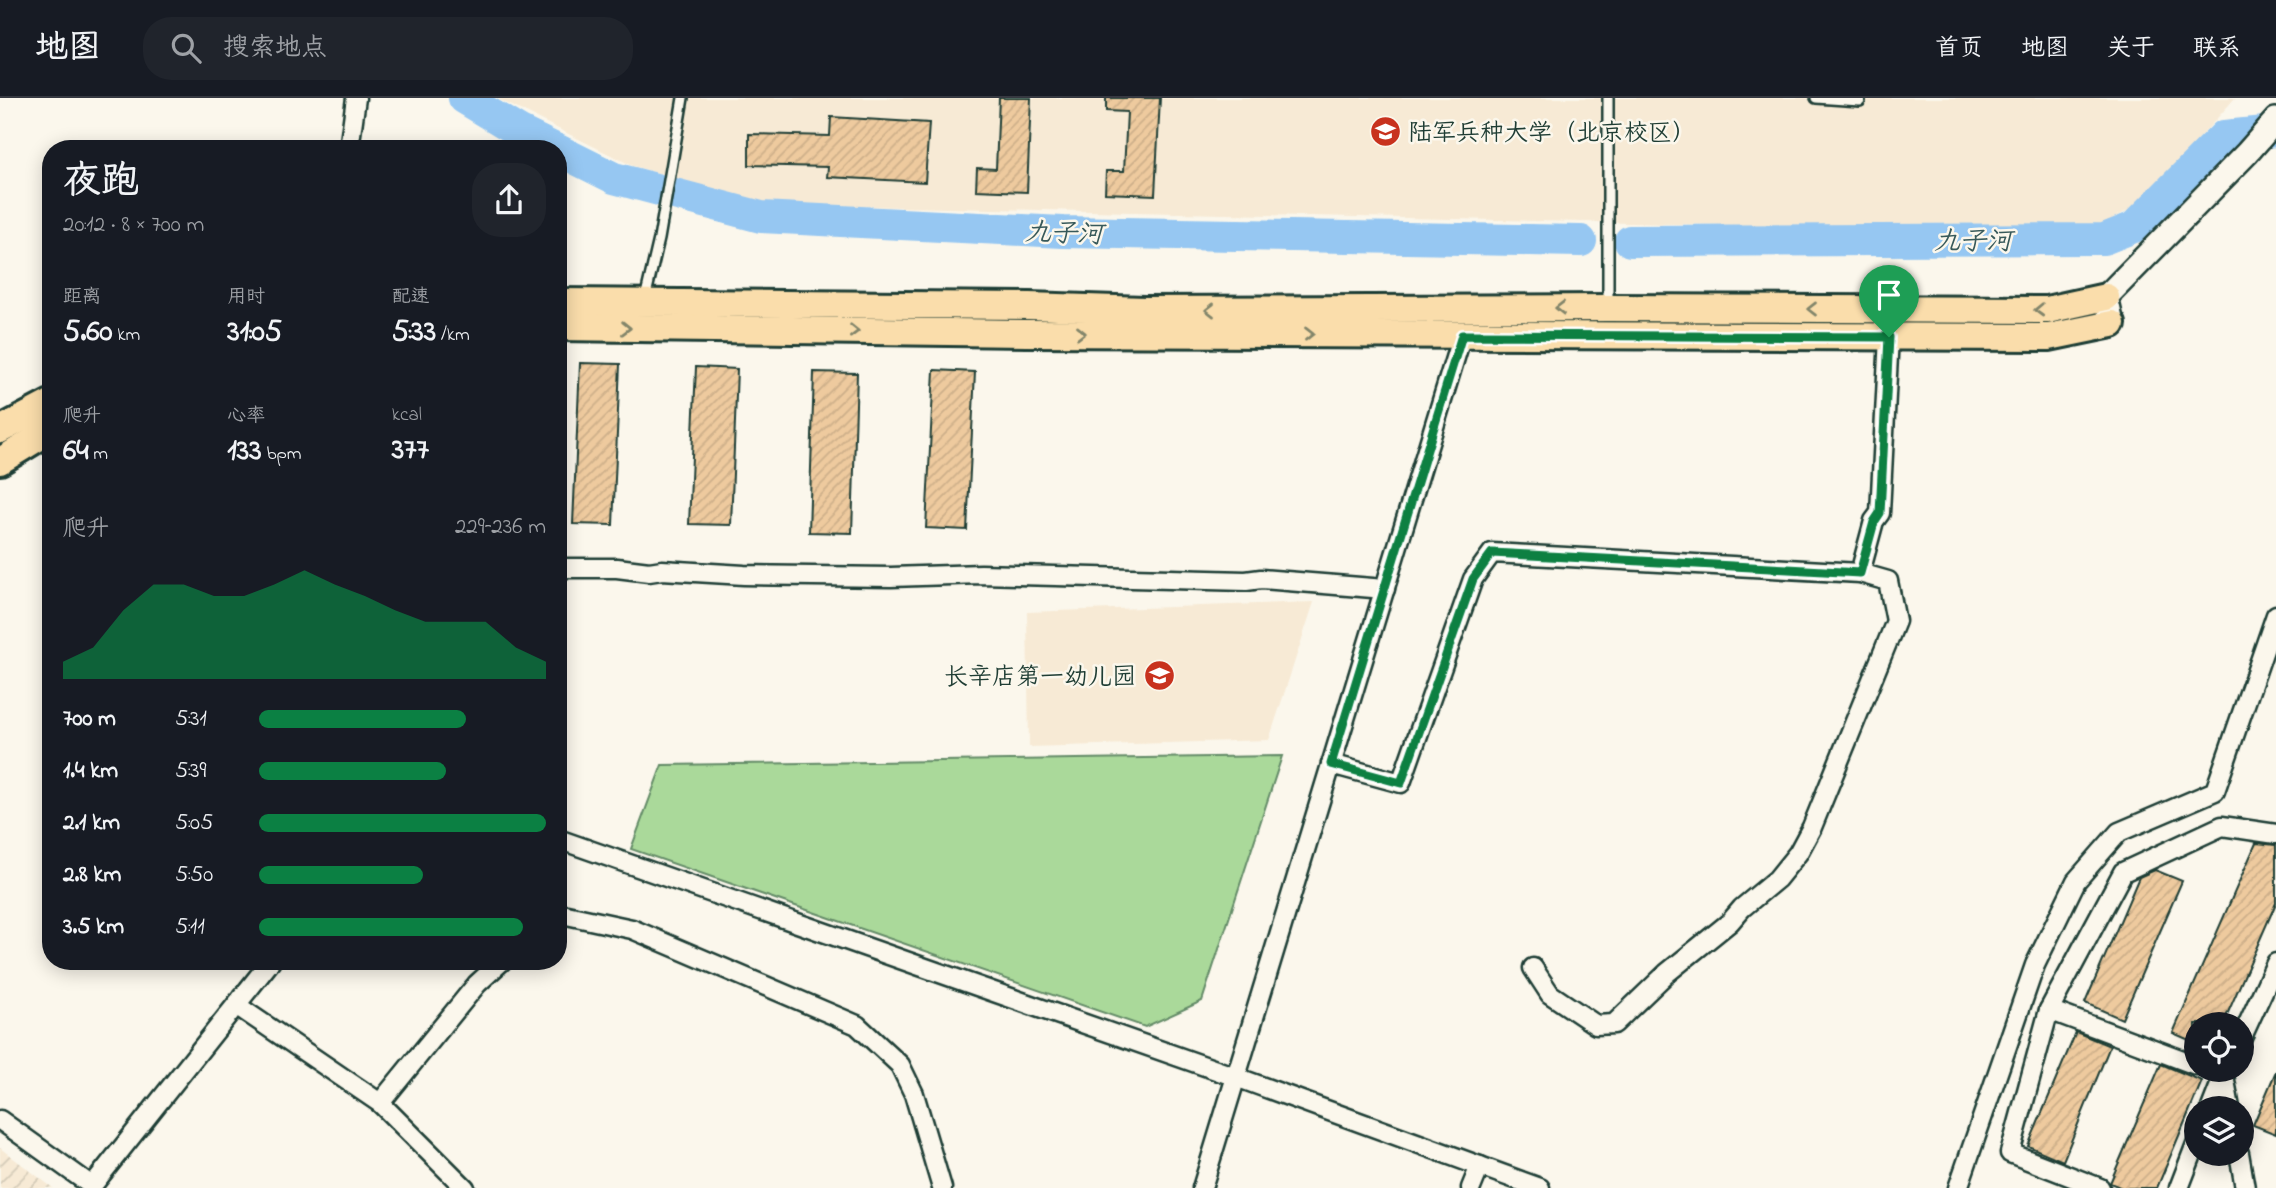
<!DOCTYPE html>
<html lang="zh">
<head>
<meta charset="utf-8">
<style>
	body { margin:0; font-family:"Indie Flower","LXGW WenKai TC",sans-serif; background:#20242c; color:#f1f3f6; height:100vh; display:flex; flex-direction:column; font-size:26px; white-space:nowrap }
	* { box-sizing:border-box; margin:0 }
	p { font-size:23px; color:#9ea1a6 }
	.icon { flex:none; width:38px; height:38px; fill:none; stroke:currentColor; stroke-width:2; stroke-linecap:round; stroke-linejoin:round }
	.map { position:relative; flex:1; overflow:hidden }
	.drawer { position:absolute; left:42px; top:42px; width:525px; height:830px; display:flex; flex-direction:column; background:#171b24; border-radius:28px; box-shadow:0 4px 18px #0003 }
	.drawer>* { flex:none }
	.fabs { position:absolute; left:2184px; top:914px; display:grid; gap:14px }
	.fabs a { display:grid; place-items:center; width:70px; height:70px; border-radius:50%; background:#171b24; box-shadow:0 4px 18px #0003; font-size:35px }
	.pin { position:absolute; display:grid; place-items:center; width:60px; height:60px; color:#fff; margin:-72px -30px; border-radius:50% 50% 50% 0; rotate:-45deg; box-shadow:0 0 7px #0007 }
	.pin .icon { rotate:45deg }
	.round { display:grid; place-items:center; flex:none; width:74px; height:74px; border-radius:28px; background:#20242c }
	.summary { display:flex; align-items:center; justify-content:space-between; height:119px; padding:0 21px }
	h1 { font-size:38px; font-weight:700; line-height:52px }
	.figures { display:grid; grid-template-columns:repeat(3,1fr); gap:10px; height:119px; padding:7px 21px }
	.figures div { display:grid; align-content:center }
	.figures b { font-size:30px; font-weight:700 }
	.figures small { font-size:19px; font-weight:400 }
	.figures p { font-size:19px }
	.chart { height:196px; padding:14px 21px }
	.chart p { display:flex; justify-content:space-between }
	.chart svg { width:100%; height:126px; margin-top:7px; fill:#0b8043; opacity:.7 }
	ul { padding:0 21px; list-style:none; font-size:23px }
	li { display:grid; grid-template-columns:112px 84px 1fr; align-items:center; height:52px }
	li i { height:18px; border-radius:9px; background:#0b8043 }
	header { display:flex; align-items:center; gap:42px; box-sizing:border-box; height:98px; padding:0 35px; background:#171b24; border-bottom:2px solid #363941 }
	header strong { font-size:33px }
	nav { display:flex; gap:38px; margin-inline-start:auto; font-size:24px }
	.search { width:490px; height:63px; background:#20242c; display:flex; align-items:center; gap:18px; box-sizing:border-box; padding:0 24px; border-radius:28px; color:#9ea1a6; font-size:26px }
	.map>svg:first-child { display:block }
</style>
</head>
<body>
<header>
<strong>地图</strong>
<div class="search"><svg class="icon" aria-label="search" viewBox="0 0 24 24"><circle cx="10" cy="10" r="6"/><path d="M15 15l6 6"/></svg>搜索地点</div>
<nav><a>首页</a><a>地图</a><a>关于</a><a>联系</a></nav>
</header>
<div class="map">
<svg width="2276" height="1090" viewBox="0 0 2276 1090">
	<defs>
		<pattern id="industrial-furrows" width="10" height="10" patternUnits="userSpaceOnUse" patternTransform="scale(1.75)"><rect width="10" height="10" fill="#f7ead5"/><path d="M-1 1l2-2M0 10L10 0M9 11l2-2" fill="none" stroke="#d3cab7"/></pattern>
		<pattern id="building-hatch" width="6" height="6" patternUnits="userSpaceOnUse" patternTransform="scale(1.75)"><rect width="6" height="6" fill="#eeca9e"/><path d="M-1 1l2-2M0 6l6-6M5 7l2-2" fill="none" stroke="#ccae89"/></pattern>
	</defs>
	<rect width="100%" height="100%" fill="#fbf7ec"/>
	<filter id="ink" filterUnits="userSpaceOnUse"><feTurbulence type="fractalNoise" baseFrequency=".0143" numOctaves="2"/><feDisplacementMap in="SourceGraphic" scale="14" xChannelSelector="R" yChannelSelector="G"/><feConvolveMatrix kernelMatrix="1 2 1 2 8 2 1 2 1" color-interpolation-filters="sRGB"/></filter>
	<g filter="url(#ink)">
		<g fill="#f7ead5">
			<path d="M496,0H2235L2142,105L2086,135L767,106L633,68Z"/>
			<path d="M1314,504L1269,642L1029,649L1027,514Z"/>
		</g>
		<path fill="url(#industrial-furrows)" d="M0,1050L53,1090H0Z"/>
		<path fill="#aad99a" stroke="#648b67" stroke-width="2" d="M1282,658L1202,903L1145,929L631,751L662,667Z"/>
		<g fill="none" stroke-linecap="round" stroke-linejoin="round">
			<g stroke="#96c7f2" stroke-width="32">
				<path d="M464,0L520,34L555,51"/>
				<path d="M558,52L614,80L761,119L1063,134L1581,143"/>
				<path d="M1630,143L2104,141L2134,129L2224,38L2276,33"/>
			</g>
		</g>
		<g fill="url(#building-hatch)" stroke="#1f3d34" stroke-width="2">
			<path d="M999,0H1031L1027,94L976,92L977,70L996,71Z"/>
			<path d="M1106,0H1160L1155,97L1105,95L1106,73H1124L1127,14L1106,13Z"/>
			<path d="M831,19L929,25L925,84L827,79L828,69L749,67V36L830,38Z"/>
			<path d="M580,265L620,266L613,427L573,426Z"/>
			<path d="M696,269L737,271L731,427L689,426Z"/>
			<path d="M934,272L975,274L967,432L926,430Z"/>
			<path d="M814,274L857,275L852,435L809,434Z"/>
			<path d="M2256,745L2276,747V805L2223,926H2196V945L2173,935Z"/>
			<path d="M2155,772L2182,783L2122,921L2085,905L2139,779Z"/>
			<path d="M2076,934L2110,948L2063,1063L2028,1048Z"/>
			<path d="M2161,966L2202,983L2157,1090H2122L2110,1085Z"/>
			<path d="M2276,973V1036L2253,1027Z"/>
		</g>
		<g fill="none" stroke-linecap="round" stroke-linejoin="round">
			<defs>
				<g id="lane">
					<path d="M1816,0L1860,3"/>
					<path d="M645,201L659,141L683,0"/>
					<path d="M1608,208V0"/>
				</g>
				<g id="street">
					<path d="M349,51L356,0"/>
					<path d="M558,470H617L649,474L662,472L744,477L891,479L981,476L1246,483L1261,481L1385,491"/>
					<path d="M1860,475L1874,423L1880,415L1889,238"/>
					<path d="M1331,666L1401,685L1473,481L1492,455L1860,475L1888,483L1896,523L1812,729L1798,755L1777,781L1742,810L1730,824L1667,875L1614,926L1596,927L1550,896L1533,870"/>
					<path d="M558,741L1236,979L1540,1090"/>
					<path d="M558,818L562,816L632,831L857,927L900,967L914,996L942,1090"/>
					<path d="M236,907L380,1005L465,1090"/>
					<path d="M2049,912L2196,967"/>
					<path d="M2242,939L2276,865"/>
					<path d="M2208,971L2224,977L2230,1010"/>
					<path d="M380,1005L477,886L502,863"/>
					<path d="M2211,1010L2224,977"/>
					<path d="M0,1022L92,1088L271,863"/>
					<path d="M2239,1055L2245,1090"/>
					<path d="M1202,1090L1462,237"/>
					<path d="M1471,1090L1480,1068"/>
					<path d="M1958,1090L2035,867L2076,783L2119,734L2215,693L2276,517"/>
					<path d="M2100,1090L2010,1055L2049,912L2123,774L2222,728L2276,736"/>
					<path d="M2179,1090L2196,1046"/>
				</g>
				<path id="secondary" d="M2112,226L2106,199L2247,55L2276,22"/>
				<g id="primary">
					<path d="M558,204L1029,208L1144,212L1608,210L2047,212L2106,199"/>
					<path d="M558,229L1027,235L2049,239L2112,226"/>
					<path d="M0,332L51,305"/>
					<path d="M0,363L51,332"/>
				</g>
			</defs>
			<use href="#lane" stroke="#1f3d34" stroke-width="14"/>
			<use href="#street" stroke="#1f3d34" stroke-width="23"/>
			<use href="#secondary" stroke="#1f3d34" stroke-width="28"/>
			<use href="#primary" stroke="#1f3d34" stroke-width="32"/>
			<use href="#lane" stroke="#fbf7ec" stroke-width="9"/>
			<use href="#street" stroke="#fbf7ec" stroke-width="18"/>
			<use href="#secondary" stroke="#fbf7ec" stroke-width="23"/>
			<use href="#primary" stroke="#faddab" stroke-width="26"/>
		</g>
		<defs><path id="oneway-chevron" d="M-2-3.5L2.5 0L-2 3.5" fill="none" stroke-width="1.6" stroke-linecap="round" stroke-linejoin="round" transform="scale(1.75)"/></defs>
		<g stroke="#82856a">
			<use href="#oneway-chevron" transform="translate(1560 210) rotate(180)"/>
			<use href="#oneway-chevron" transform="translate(1812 211) rotate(-180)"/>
			<use href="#oneway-chevron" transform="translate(1210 212) rotate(180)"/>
			<use href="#oneway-chevron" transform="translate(2039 212) rotate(178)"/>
			<use href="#oneway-chevron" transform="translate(626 230) rotate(1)"/>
			<use href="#oneway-chevron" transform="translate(854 233) rotate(1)"/>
			<use href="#oneway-chevron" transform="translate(1081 235)"/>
			<use href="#oneway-chevron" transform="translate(1309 236)"/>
		</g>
	</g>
	<g fill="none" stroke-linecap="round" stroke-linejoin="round" filter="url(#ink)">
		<defs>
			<path id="route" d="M1462,237L1889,239L1880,415L1874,424L1860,475L1492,455L1473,481L1401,685L1331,666Z"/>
		</defs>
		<use href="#route" stroke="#fff" stroke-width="14"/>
		<use href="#route" stroke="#0b8043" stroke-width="9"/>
	</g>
	<defs>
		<symbol id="university-disc" viewBox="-11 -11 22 22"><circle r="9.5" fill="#c8321e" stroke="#fbf7ec"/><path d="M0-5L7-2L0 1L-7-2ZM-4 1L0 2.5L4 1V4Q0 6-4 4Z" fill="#fff"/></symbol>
		<symbol id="school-disc" viewBox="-11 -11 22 22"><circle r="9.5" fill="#c8321e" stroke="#fbf7ec"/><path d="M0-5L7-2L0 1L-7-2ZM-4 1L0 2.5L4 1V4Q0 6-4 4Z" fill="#fff"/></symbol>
	</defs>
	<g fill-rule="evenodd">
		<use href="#university-disc" x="1368" y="16" width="35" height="35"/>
		<use href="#school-disc" x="1142" y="560" width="35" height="35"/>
	</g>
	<g text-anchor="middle" stroke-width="5" stroke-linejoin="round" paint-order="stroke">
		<g font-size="24" fill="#1f3d34" stroke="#fbf7ec" text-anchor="start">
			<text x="1408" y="42">陆军兵种大学（北京校区）</text>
			<text x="1136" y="586" text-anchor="end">长辛店第一幼儿园</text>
		</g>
		<g font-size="26" font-style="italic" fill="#37595a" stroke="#fbf7ec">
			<text transform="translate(1064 134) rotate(2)" y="9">九子河</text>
			<text x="1973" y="151">九子河</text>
		</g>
	</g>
</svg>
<div class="fabs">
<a><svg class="icon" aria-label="locate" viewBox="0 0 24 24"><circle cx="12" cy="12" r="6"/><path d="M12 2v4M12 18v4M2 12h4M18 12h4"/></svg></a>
<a><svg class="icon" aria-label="layers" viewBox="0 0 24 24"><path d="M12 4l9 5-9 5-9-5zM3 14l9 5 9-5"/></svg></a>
</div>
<div class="pin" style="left:1889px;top:239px;background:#1e9e55"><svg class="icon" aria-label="arrive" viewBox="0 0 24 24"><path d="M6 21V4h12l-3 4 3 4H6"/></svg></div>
<section class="drawer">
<div class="summary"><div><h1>夜跑</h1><p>20:12 · 8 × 700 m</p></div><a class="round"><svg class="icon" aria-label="share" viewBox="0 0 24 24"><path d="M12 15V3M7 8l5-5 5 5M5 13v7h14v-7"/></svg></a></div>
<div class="figures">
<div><p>距离</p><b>5.60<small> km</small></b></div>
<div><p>用时</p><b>31:05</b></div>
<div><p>配速</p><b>5:33<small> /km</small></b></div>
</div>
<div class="figures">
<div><p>爬升</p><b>64<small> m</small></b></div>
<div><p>心率</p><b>133<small> bpm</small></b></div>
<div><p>kcal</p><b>377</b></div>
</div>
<div class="chart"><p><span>爬升</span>229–236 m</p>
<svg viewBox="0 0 160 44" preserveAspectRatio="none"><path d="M0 44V38L10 33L20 20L30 11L40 11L50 15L60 15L70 11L80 6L90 11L100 15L110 20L120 24L130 24L140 24L150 33L160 38V44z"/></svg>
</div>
<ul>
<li><b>700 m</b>5:31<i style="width:72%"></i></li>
<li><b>1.4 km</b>5:39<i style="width:65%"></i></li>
<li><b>2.1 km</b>5:05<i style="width:100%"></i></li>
<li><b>2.8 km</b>5:50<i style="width:57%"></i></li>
<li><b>3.5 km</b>5:11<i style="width:92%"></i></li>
</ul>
</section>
</div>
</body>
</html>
